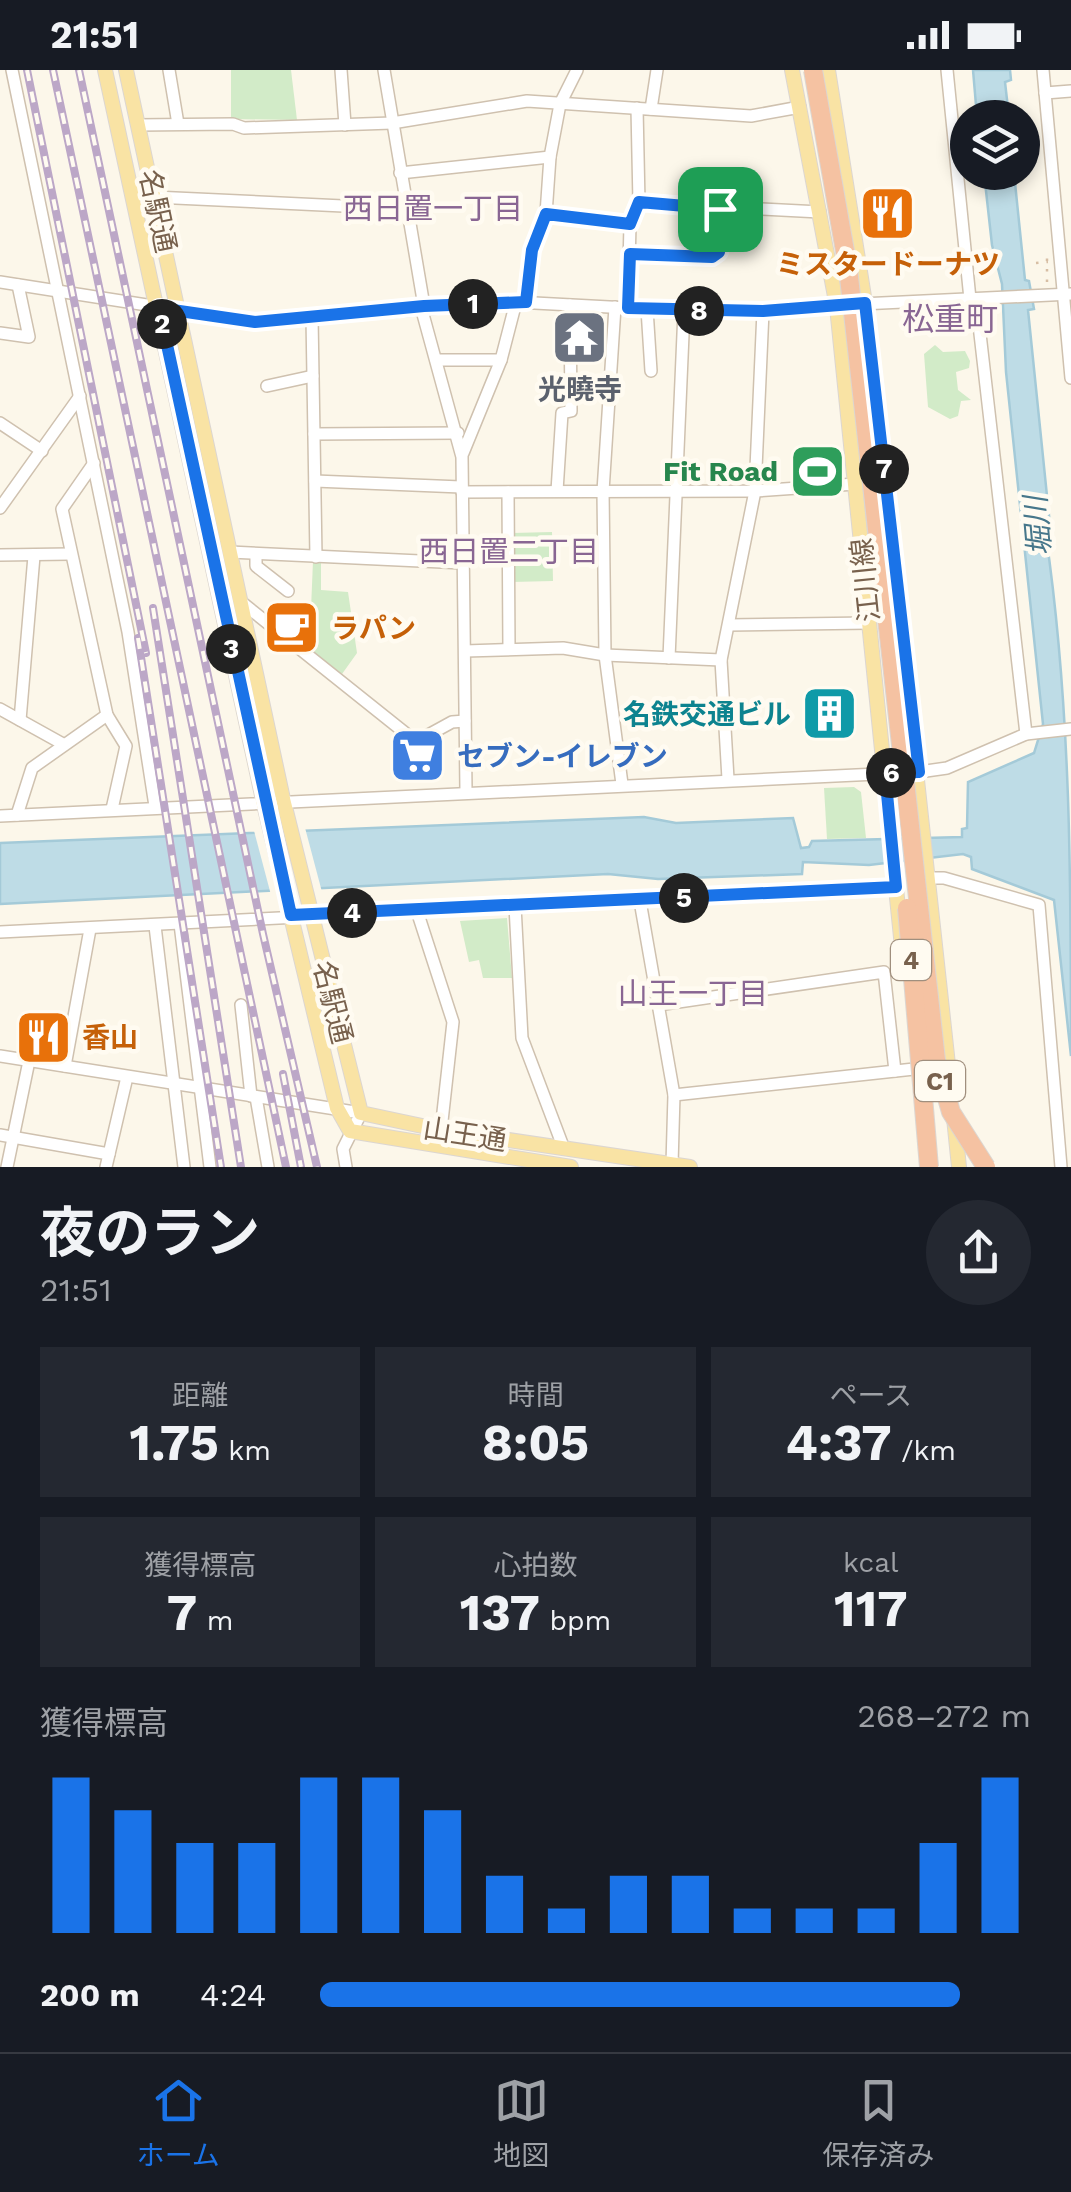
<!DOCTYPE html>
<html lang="ja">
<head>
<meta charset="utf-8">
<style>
	body { margin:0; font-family:"Work Sans","Noto Sans JP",sans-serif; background:#242831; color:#f1f3f6; height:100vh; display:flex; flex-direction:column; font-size:38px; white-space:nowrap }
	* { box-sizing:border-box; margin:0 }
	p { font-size:32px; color:#9ea1a6 }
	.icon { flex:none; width:55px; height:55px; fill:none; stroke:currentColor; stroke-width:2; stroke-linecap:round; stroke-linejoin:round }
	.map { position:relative; height:1097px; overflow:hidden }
	.side { display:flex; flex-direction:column; background:#171b24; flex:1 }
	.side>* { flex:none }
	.fabs { position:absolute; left:950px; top:30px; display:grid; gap:20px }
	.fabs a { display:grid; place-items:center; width:90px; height:90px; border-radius:50%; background:#171b24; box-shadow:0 5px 15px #0003; font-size:50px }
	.pin { position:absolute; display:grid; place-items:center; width:85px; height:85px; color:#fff; margin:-42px; border-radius:20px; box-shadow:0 5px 15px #0006 }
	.km { position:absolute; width:50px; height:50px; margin:-25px; border-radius:50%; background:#222; color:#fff; font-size:28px; line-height:50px; text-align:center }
	.round { display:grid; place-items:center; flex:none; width:105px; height:105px; border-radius:52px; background:#242831 }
	.overview { display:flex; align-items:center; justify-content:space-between; height:170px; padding:0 40px }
	h1 { font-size:55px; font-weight:700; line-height:75px }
	.stats { display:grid; grid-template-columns:repeat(3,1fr); gap:15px; height:170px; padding:10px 40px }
	.stats div { display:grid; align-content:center; border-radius:0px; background:#242831; text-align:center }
	.stats b { font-size:50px; font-weight:700 }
	.stats small { font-size:28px; font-weight:400 }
	.stats p { font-size:28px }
	.chart { height:280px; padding:20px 40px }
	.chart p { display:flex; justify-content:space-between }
	.chart svg { width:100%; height:180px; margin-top:10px; stroke:#1a73e8; stroke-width:6 }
	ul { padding:0 40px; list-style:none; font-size:32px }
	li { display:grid; grid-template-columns:160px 120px 1fr; align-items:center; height:75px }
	li i { height:25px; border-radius:12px; background:#1a73e8 }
	.status { display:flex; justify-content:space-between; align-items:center; height:70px; padding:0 50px; background:#171b24; direction:ltr }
	.status svg { height:28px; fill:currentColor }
	.tab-bar { display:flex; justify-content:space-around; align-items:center; height:140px; border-top:2px solid #363941; background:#171b24; font-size:28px; color:#9ea1a6 }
	.tab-bar a { display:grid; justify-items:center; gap:5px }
	.tab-bar .on { color:#1a73e8 }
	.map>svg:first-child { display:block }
</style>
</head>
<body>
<div class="status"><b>21:51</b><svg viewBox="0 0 49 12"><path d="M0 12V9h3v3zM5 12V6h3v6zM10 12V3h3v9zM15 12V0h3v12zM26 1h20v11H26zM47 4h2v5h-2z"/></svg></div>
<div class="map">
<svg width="1071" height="1097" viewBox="0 0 1071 1097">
	<rect width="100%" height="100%" fill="#fcf7ea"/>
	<g fill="#d2ebc8">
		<path d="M231,0H291L297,50L231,49Z"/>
		<path d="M935,275L943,282L965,281L970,291L969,298L956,302L958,320L971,330L961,331L958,346L950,349L928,337L924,284Z"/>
		<path d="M552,462L553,511L512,512V463Z"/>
		<path d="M313,491H321V520L348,522L357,583L342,604L309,580L315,573L310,563Z"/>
		<path d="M854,717L861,722L866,768L827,769L824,718Z"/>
		<path d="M507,848L512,908H483L479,890L469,892L460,851Z"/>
	</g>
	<g fill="#bedce6" stroke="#a4cad8" stroke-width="2.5">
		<path d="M973,0H1010L1011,10L1005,12L1009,47H977Z"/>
		<path d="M984,103H1014L1025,210L1029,211L1034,239L1028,240L1051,465L1046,466C1071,638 1071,811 1071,986L1054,830L972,799L971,787L963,784L869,795L803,792L802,804L658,809L608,804L0,834V773L644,747L676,753L793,748L801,778L809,777L812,771L962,767V759L967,758L968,712L1034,683L1043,654L1006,302L1002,214L992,175Z"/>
	</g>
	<path fill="#fcf7ea" d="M304,754L322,822L271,825L253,757Z"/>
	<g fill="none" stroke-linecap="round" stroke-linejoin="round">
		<defs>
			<g id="minor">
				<path d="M12,0L128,562L155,736"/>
				<path d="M169,0L178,54"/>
				<path d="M341,0L345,55"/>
				<path d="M384,0L424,236"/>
				<path d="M947,0L970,229"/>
				<path d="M1043,0L1071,308"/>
				<path d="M1045,23L1071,21"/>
				<path d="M651,39L657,0"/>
				<path d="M138,55L233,54L244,58L392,53L527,31L751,46L800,37"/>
				<path d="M400,103L550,87"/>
				<path d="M154,127L406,139"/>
				<path d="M639,133L820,142"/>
				<path d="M546,144L630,154"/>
				<path d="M630,184L712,187L719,182L720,139"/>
				<path d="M0,212L255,252L516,232L684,241L842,237"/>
				<path d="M976,229L1026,664"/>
				<path d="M526,232L532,180L546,144L550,87L560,34L577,0"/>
				<path d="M861,234L1071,224"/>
				<path d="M421,237L462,387L466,721"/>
				<path d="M615,237L603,421L605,585L622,714"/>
				<path d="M628,238L630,154L639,133L637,38"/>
				<path d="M647,239L651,301"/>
				<path d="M312,247L316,487"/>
				<path d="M0,263L29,267L18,215"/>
				<path d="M436,290H501"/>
				<path d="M267,316L313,306"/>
				<path d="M0,353L42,381"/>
				<path d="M314,364L458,363"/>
				<path d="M463,383L501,290L516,232"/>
				<path d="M94,393L62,439L107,645L126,676L112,739"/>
				<path d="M315,411L461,417"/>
				<path d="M557,421L562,343L571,341L570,235"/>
				<path d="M462,422L755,421L855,414"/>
				<path d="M508,422L509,579"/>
				<path d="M0,438L80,326"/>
				<path d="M230,482L463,493"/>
				<path d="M256,484V496L288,521"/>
				<path d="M0,485L70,484"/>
				<path d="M240,531L409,666L421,669L452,652L465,651"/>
				<path d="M729,555L869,553"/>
				<path d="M465,581L563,578L605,585L721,590"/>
				<path d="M669,588L684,241"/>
				<path d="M0,639L63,674"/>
				<path d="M20,650L34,486"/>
				<path d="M728,709L721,590L755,421L763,241"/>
				<path d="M17,745L32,698L107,645"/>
				<path d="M0,746L919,702L947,698L1026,664L1071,659"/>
				<path d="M928,808H944L1039,835L1061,1097"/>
				<path d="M640,831L674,1025L672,1094"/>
				<path d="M515,836L522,968L564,1079"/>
				<path d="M417,841L453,952L441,1060"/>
				<path d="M180,854L210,1097"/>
				<path d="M155,856L184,1097"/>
				<path d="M0,862L896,817"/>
				<path d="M241,935L251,1026"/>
				<path d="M658,935L884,902L895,1001"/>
				<path d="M0,986L361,1043L343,1079L346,1097"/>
				<path d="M65,996L90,859"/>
				<path d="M674,1025L914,999"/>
				<path d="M256,1027L268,1097"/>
				<path d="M0,1065L109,1084"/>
				<path d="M7,1097L29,991"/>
				<path d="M106,1097L127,1007"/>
			</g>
			<g id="major">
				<path d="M105,0L263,730L337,1038L350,1061L571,1097"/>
				<path d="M126,0L283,729L361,1043L441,1060L690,1097"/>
				<path d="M792,0L837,237L902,877"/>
				<path d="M828,0L865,233L951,1022"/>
				<path d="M954,1048L959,1097"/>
			</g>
		</defs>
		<use href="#minor" stroke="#cfc1af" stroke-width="14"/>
		<use href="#major" stroke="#dcd6d1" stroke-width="16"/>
		<g stroke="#d7bea4" stroke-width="2.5" stroke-dasharray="2.5 8" stroke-linecap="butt">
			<path d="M991,183L994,199"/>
			<path d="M1036,193L1048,192"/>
			<path d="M1047,212V181"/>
		</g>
		<use href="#minor" stroke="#fff" stroke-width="11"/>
		<use href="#major" stroke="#f9e3a4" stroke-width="14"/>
		<defs>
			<g id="rail">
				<path d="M27,0L146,583"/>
				<path d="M53,0L286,1097"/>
				<path d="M79,0L263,864L317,1097"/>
				<path d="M153,538L241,1097"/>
				<path d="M138,568L221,1097"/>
				<path d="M283,1004L301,1097"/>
			</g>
		</defs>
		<use href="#rail" stroke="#bca7c7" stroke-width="8"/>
		<use href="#rail" stroke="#fffbf1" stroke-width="4" stroke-dasharray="11" stroke-linecap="butt"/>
		<defs>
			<g id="highway-bridge">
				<path d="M813,0L848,198L936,990L951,1042L986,1097"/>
				<path d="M907,838L929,1097"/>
			</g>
		</defs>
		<use href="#highway-bridge" stroke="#dcd6d1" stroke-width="20" stroke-linecap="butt"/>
		<use href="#highway-bridge" stroke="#f5c2a2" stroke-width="18"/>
	</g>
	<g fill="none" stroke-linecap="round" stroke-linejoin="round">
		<defs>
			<path id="route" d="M639,132L720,139L719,182L712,187L630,184L628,238L763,241L865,233L919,702L885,703L896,817L291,845L159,238L255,252L424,236L526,232L532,180L546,144L630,154Z"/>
		</defs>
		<use href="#route" stroke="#fff" stroke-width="20"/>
		<use href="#route" stroke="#1a73e8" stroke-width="12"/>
	</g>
	<defs>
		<symbol id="restaurant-square" viewBox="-11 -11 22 22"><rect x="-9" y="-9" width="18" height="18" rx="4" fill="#e8710a" stroke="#fffbf1"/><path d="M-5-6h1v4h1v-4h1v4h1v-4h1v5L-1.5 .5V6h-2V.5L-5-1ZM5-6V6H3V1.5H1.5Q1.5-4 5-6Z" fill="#fff"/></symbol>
		<symbol id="temple-square" viewBox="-11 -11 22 22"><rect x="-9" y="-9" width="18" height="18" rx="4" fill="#6b7280" stroke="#fffbf1"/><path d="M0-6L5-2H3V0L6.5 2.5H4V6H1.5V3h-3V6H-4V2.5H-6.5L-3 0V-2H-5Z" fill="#fff"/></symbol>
		<symbol id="stadium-square" viewBox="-11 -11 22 22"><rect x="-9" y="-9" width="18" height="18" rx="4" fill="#2e9e5b" stroke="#fffbf1"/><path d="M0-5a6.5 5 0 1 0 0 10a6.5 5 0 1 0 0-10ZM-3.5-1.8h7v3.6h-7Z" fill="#fff"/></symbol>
		<symbol id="cafe-square" viewBox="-11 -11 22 22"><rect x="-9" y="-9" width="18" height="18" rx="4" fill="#e8710a" stroke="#fffbf1"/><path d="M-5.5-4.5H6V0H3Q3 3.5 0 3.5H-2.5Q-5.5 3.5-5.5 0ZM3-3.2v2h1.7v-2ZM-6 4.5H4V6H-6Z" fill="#fff"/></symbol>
		<symbol id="building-square" viewBox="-11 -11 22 22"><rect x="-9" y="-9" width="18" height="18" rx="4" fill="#0f9aa8" stroke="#fffbf1"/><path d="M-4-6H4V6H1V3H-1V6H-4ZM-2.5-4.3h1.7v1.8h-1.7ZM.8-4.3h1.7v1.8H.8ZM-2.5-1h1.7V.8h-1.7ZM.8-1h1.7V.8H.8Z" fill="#fff"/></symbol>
		<symbol id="supermarket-square" viewBox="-11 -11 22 22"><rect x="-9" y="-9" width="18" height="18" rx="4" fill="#3f7fe0" stroke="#fffbf1"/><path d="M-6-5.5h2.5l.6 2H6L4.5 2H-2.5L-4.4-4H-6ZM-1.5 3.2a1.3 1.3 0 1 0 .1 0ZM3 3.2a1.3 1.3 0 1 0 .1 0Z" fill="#fff"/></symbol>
	</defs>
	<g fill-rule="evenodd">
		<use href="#restaurant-square" x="856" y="112" width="63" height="63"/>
		<use href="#temple-square" x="548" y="236" width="63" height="63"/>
		<use href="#stadium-square" x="786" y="370" width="63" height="63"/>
		<use href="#cafe-square" x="260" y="526" width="63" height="63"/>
		<use href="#building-square" x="798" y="612" width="63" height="63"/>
		<use href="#supermarket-square" x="386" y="654" width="63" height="63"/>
		<use href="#restaurant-square" x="12" y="936" width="63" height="63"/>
	</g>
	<g text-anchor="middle" stroke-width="9" stroke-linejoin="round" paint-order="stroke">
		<g fill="#fffbf1" stroke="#a08f7e" stroke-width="2.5">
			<rect x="891" y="870" width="40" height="40" rx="8"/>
			<rect x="915" y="991" width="50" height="40" rx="8"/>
		</g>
		<g font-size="25" font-weight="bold" fill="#78614d">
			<text x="911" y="899">4</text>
			<text x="940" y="1020">C1</text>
		</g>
		<g font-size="28" fill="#78614d" stroke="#fffbf1">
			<text transform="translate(158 141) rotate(78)" y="10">名駅通</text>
			<text transform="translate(865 510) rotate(-96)" y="10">江川線</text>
			<text transform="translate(333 932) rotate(76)" y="10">名駅通</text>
			<text transform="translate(465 1064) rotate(9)" y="10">山王通</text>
		</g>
		<g font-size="28" font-weight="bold" fill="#c56008" stroke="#fffbf1" text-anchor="start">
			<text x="888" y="204" text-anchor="middle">ミスタードーナツ</text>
			<text x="331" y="568">ラパン</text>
			<text x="82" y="977">香山</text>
		</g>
		<g font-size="28" font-weight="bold" fill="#5b616d" stroke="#fffbf1">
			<text x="580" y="329">光曉寺</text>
		</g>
		<g font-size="28" font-weight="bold" fill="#27864d" stroke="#fffbf1" text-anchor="end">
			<text x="778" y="411">Fit Road</text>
		</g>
		<g font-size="28" font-weight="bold" fill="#0d838f" stroke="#fffbf1" text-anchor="end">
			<text x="791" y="654">名鉄交通ビル</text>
		</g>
		<g font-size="28" font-weight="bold" fill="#366cbe" stroke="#fffbf1" text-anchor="start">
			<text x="457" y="696">セブン-イレブン</text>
		</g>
		<g font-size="30" fill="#896693" stroke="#fffbf1">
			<text x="433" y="149">西日置一丁目</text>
			<text x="509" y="492">西日置二丁目</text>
			<text x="693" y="934">山王一丁目</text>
		</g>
		<g font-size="30" font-style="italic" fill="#47778b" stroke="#fffbf1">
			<text transform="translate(1038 456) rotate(-95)" y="10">堀川</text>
		</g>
		<g font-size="32" fill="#896693" stroke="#fffbf1">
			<text x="950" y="260">松重町</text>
		</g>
	</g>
</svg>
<div class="fabs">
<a><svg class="icon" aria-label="layers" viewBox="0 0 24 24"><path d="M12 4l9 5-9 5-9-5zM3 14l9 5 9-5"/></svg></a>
</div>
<div class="pin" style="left:720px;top:139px;background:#1e9e55"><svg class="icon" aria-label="arrive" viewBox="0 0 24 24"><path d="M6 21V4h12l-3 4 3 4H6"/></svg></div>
<b class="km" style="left:473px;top:234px">1</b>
<b class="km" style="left:162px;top:254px">2</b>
<b class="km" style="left:231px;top:579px">3</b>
<b class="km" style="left:352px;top:843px">4</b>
<b class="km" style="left:684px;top:828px">5</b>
<b class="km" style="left:891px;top:703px">6</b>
<b class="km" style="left:884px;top:399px">7</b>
<b class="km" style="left:699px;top:241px">8</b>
</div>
<section class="side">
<div class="overview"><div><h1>夜のラン</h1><p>21:51</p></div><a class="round"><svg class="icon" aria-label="share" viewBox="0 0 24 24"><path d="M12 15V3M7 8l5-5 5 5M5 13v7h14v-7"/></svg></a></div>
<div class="stats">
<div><p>距離</p><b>1.75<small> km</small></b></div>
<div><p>時間</p><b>8:05</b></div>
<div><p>ペース</p><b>4:37<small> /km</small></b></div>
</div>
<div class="stats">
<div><p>獲得標高</p><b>7<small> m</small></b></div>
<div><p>心拍数</p><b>137<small> bpm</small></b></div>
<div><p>kcal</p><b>117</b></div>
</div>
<div class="chart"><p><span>獲得標高</span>268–272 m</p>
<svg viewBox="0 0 160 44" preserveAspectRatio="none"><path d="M5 44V6M15 44V14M25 44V22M35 44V22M45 44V6M55 44V6M65 44V14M75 44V30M85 44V38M95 44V30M105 44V30M115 44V38M125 44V38M135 44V38M145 44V22M155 44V6"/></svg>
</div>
<ul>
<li><b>200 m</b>4:24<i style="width:90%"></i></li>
</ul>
</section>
<nav class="tab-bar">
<a class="on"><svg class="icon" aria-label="home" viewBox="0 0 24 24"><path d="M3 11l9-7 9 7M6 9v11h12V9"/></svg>ホーム</a>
<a><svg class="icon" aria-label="map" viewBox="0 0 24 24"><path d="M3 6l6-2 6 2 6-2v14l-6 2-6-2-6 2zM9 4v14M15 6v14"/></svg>地図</a>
<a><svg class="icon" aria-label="saved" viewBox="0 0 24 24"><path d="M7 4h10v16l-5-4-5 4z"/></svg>保存済み</a>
</nav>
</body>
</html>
